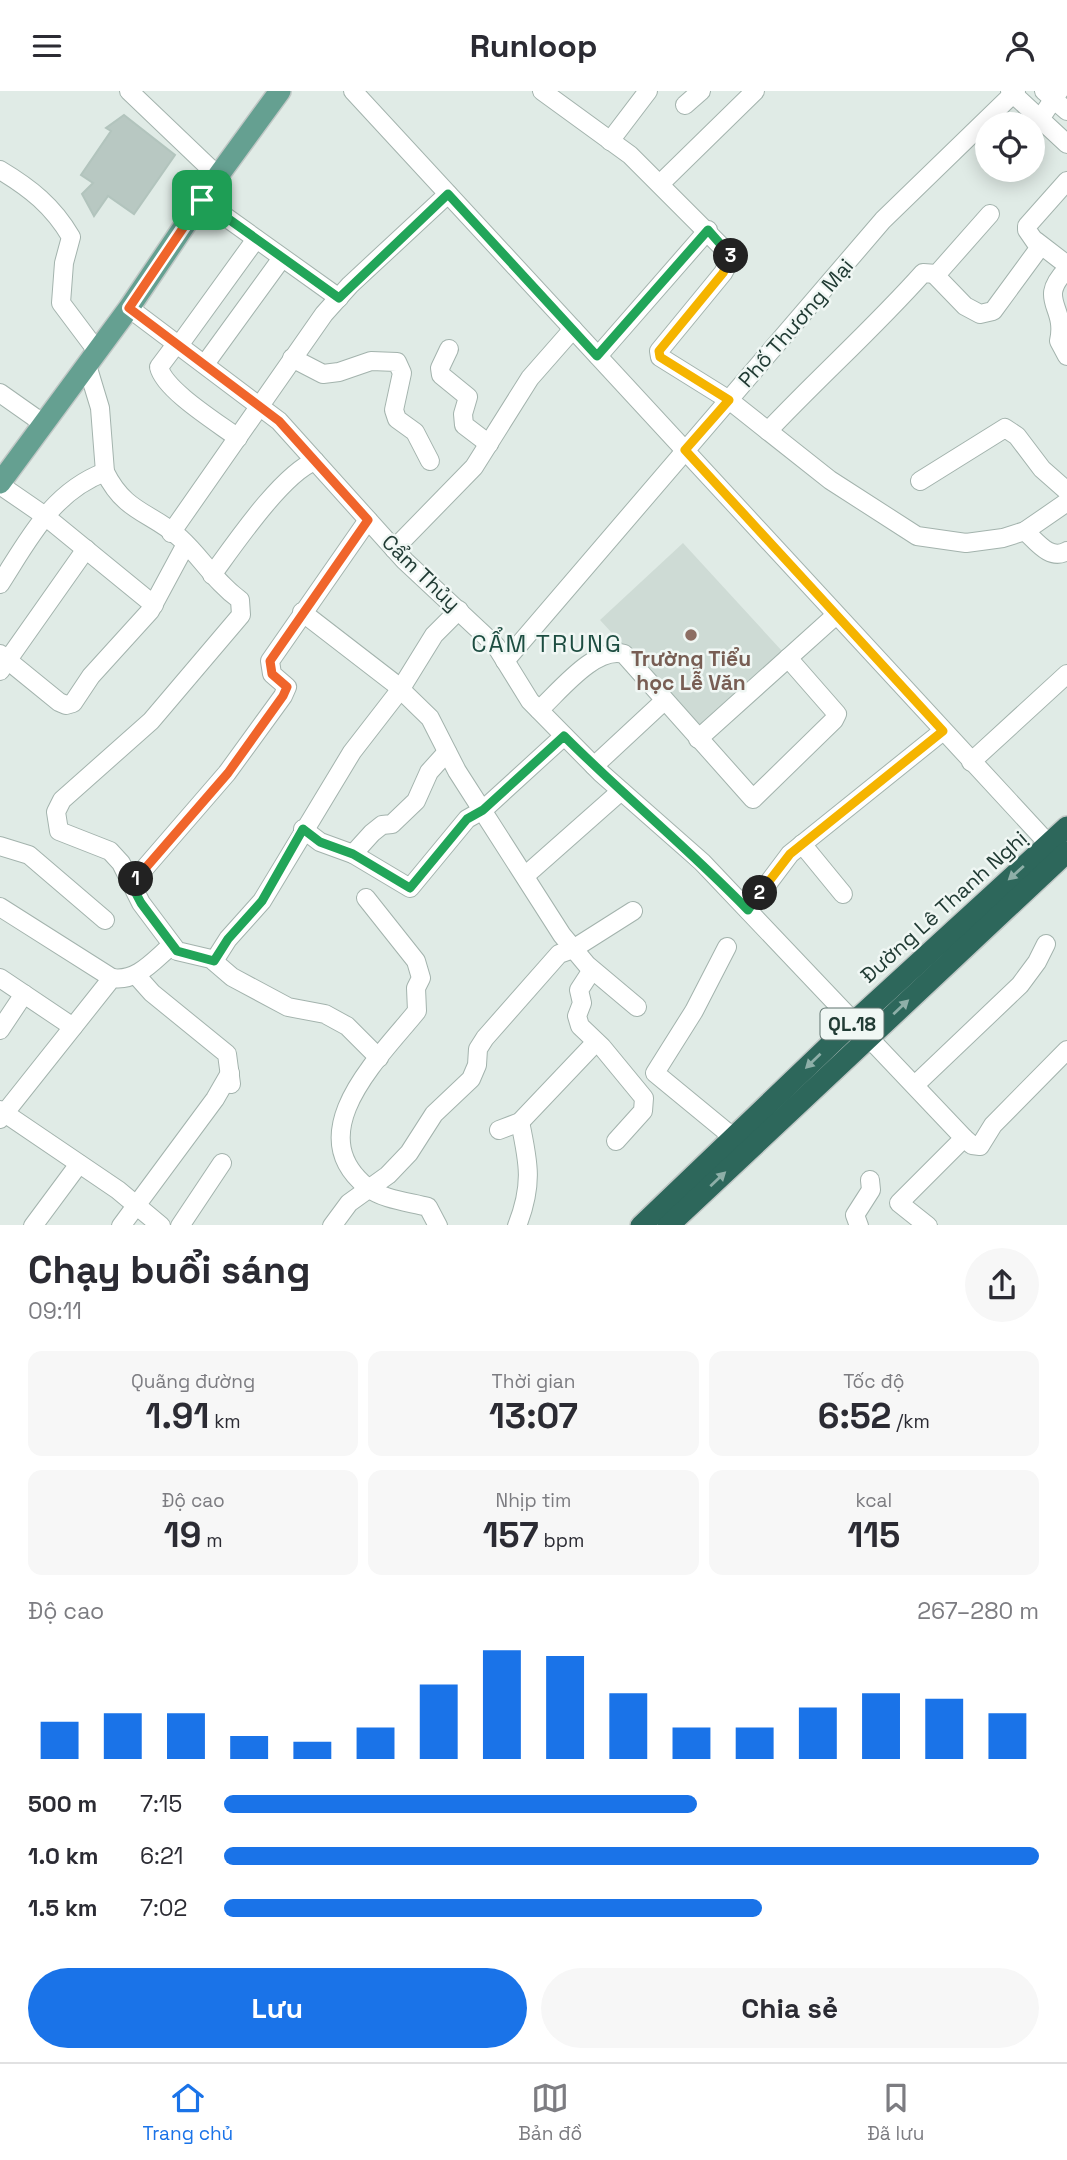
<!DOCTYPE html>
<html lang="vi">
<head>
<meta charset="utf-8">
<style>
	body { margin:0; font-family:"Space Grotesk",sans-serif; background:#f7f7f7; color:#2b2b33; height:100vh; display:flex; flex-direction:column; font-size:26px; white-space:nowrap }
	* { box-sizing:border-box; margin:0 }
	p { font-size:23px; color:#7c7c81 }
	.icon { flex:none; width:38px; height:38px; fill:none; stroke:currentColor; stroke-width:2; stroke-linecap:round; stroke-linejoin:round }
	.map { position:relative; height:1134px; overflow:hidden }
	.sheet { display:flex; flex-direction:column; background:#fff; flex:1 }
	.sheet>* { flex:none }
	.controls { position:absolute; left:975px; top:21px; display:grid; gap:14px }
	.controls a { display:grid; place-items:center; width:70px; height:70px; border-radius:50%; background:#fff; box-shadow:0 4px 18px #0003; font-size:35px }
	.pin { position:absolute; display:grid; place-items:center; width:60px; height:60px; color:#fff; margin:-30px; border-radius:14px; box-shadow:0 4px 10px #0006 }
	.km { position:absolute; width:35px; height:35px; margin:-18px; border-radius:50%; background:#222; color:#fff; font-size:19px; line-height:35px; text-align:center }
	.round { display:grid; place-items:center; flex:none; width:74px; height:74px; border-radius:37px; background:#f7f7f7 }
	.summary { display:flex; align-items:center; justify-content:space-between; height:119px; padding:0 28px }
	h1 { font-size:38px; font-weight:800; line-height:52px }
	.figures { display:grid; grid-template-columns:repeat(3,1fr); gap:10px; height:119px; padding:7px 28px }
	.figures div { display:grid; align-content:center; border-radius:14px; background:#f7f7f7; text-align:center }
	.figures b { font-size:35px; font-weight:800 }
	.figures small { font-size:19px; font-weight:400 }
	.figures p { font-size:19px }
	.chart { height:196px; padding:14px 28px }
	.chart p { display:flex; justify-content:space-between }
	.chart svg { width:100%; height:126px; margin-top:7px; stroke:#1a73e8; stroke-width:6 }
	.primary-button { display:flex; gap:14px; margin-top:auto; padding:14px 28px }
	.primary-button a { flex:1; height:80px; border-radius:42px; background:#1a73e8; color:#fff; font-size:28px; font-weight:800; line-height:80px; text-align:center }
	.primary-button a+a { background:#f7f7f7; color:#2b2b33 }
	ul { padding:0 28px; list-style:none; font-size:23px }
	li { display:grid; grid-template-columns:112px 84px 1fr; align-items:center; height:52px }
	li i { height:18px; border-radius:9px; background:#1a73e8 }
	header { display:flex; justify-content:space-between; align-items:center; height:91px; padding:0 28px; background:#fff; font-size:32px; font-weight:800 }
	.tabs { display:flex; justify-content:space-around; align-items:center; height:98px; border-top:2px solid #e1e1e2; background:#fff; font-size:19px; color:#7c7c81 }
	.tabs a { display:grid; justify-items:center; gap:4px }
	.tabs .current { color:#1a73e8 }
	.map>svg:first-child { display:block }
</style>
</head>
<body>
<header><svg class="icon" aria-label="menu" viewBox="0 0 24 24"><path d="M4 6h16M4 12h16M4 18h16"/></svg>Runloop<svg class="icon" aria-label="person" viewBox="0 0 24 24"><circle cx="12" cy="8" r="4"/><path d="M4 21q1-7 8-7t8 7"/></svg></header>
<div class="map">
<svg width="1067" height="1135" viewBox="0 0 1067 1135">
	<rect width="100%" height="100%" fill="#e0ebe6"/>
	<path fill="#cedbd5" d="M683,452L782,560L699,637L600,529Z"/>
	<path fill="#b8c8c2" stroke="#b2c4bd" stroke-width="2" d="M124,24L175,64L134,123L108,105L94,125L82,103L93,92L81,84L111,40L106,37Z"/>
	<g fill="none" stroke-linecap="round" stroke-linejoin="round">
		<defs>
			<g id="minor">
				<path d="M129,0L218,85"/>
				<path d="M353,0L1056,761"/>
				<path d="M542,0L630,64L732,166L723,182L659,260L660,266L729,309L830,389L917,445L966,452L1003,447L1025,440L1067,411"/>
				<path d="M1010,0L1067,53"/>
				<path d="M1044,0L1067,20"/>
				<path d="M685,14L701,0"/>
				<path d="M1040,28L1059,0"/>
				<path d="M610,50L648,0"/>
				<path d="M0,79C30,97 53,115 71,146L64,172L61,212L97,260"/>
				<path d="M661,92L755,0"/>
				<path d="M202,109L339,207"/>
				<path d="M1036,150L1067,174"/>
				<path d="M1067,178C1036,210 1067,214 1059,250L1067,265"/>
				<path d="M935,184L965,215L980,223L993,220L1037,160L1038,155L1027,139V135L1067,90"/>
				<path d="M129,217L279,330L405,470L496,555L530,610L601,682L702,771L964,1047L899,1112L928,1135"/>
				<path d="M177,252L159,276C164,299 218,332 238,347"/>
				<path d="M180,253L256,148"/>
				<path d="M449,258L440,277L441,284L468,306L463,323L464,334L489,353"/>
				<path d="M598,265L708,139"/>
				<path d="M292,267L323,283L339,281L371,270L397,271L402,282L394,319L397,328L415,341L430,370"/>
				<path d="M205,273L282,167"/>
				<path d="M87,274L100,317L105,381C125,422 151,421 180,447C202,467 215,491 240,509L241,524L151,630L62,709L56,721L59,740L110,760L121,772L141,812L177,860L211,868L232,886L288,916L325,923L347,935L379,967"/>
				<path d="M0,302L44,333"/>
				<path d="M768,340C819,286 874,237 923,182L937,183L990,123"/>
				<path d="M920,390L1005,337L1017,345L1042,378L1067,400"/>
				<path d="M0,394L45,425L154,514"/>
				<path d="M1025,440C1037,451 1050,470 1067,460"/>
				<path d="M171,442L324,223L350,194L448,103"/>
				<path d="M394,458L474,376L530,287L573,238"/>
				<path d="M212,484C234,454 282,383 315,370"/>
				<path d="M0,493C29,448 52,401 105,381"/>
				<path d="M302,521L394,592L430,627L457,680L562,844L587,874L637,916"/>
				<path d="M0,563L59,611L66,614L73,612L91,585L150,520L185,455"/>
				<path d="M505,570L883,129L1016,0"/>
				<path d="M0,580L86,458"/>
				<path d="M539,619C560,600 595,555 624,563L753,708L834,629L837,623L788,567"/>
				<path d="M698,648L836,524"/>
				<path d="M971,671L1067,583"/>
				<path d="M594,675L664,610"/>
				<path d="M303,738L320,751L353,763L410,797L467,728L483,719L564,645"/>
				<path d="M802,753L843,803"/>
				<path d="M0,755L29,764L105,829"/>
				<path d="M353,763L372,742L382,734L392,733L416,710L429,681L447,661"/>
				<path d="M526,784L621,700"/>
				<path d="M131,793L227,682L283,605L287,596L272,583L270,570L368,429"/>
				<path d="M366,807L416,870L421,887L416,897L417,920C380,966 299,1041 367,1096C383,1109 410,1111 428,1116L438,1135"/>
				<path d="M0,816L112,887"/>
				<path d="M748,819L790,763L943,640"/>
				<path d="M727,856L694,920L655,982L734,1047"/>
				<path d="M214,870L228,848L262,810L352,661L400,599L434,544L459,519"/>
				<path d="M592,879L579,899L582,912L577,925L580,935L602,956L644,1007L643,1020L616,1050"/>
				<path d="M136,884L152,902L227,963L231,993"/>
				<path d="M0,887L73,936"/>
				<path d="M0,939L24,903"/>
				<path d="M915,994L1020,894L1037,871L1046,853"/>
				<path d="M0,1019L118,1099L161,1135"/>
				<path d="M0,1028L112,887C137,891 153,870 172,854"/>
				<path d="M499,1039L520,1031L596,951"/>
				<path d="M964,1047L972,1054L980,1055L993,1034L1067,959"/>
				<path d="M33,1135L79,1073"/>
				<path d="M121,1135L215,1008L230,982"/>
				<path d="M180,1135L222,1072"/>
				<path d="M332,1135L349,1112L388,1084L409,1062L434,1023L471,988L477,974L478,958L485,947L559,863L573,858L633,820"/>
				<path d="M517,1135C533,1094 529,1073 520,1031"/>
				<path d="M859,1135L855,1124L871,1099L870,1089"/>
			</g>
			<path id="major" d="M0,392L129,217L218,85L280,0"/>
			<g id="highway">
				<path d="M641,1135L855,930L1067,736"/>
				<path d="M668,1135L1067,761"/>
			</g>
		</defs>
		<use href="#minor" stroke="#a3b3ad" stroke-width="20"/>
		<use href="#major" stroke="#c1c8c6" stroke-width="24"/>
		<use href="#highway" stroke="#c1c8c6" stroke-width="24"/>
		<use href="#minor" stroke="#fff" stroke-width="18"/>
		<use href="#major" stroke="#65a091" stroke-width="21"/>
		<use href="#highway" stroke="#2d675b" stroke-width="21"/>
	</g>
	<defs><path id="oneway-solid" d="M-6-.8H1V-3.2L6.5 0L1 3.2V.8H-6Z" transform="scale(1.75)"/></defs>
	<g fill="#8eafa8">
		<use href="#oneway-solid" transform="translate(1016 782) rotate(138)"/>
		<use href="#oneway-solid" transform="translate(901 916) rotate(-43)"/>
		<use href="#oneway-solid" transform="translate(813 970) rotate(136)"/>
		<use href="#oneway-solid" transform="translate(718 1088) rotate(-43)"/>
	</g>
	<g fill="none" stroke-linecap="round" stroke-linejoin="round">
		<defs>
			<path id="split-1" d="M136,788L228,682L283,605L287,596L272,583L270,570L368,429L279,330L129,217L202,109"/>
			<path id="split-2" d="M136,788L131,793L141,812L177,860L214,870L228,848L262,810L303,738L320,751L353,763L410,797L467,728L483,719L564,645C624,705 689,758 748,819L760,802"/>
			<path id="split-3" d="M731,165L723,182L659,260L660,266L729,309L685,359L943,640L790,763L760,802"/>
			<path id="split-4" d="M202,109L339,207L448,103L597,265L708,139L731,165"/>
		</defs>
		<use href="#split-1" stroke="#fff" stroke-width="14"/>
		<use href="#split-2" stroke="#fff" stroke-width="14"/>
		<use href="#split-3" stroke="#fff" stroke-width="14"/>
		<use href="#split-4" stroke="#fff" stroke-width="14"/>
		<use href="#split-1" stroke="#f0652b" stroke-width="9"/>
		<use href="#split-2" stroke="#22a559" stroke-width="9"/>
		<use href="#split-3" stroke="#f5b400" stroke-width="9"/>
		<use href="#split-4" stroke="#22a559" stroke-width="9"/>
	</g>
	<circle fill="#8d6e63" stroke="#f0f7f4" stroke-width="2.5" cx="691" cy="544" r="7"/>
	<g text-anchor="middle" stroke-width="5" stroke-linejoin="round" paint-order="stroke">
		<rect fill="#f0f7f4" stroke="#5f736e" stroke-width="2" x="820.5" y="917.5" width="63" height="31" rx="5"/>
		<g font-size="19" font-weight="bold" fill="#213b34">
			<text x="852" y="940">QL.18</text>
		</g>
		<g font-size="21" fill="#213b34" stroke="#f0f7f4">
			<text transform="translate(796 232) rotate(-49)" y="7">Phố Thương Mại</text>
			<text transform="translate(421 482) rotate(44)" y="7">Cẩm Thủy</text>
			<text transform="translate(944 816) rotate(-42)" y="7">Đường Lê Thanh Nghị</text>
		</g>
		<g font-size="21" font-weight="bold" fill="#785e54" stroke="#f0f7f4">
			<text x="691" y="575">Trường Tiểu<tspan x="691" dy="24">học Lễ Văn</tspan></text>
		</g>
		<g font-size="24" letter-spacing="2" fill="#1d4d41" stroke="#f0f7f4">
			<text x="547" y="561">CẨM TRUNG</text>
		</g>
	</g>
</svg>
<div class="controls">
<a><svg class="icon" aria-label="locate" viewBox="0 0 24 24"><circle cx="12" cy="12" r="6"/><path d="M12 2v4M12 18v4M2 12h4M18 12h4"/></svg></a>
</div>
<div class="pin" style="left:202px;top:109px;background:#1e9e55"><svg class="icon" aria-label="arrive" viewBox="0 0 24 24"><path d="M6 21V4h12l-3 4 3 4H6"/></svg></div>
<b class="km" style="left:136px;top:788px">1</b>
<b class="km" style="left:760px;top:802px">2</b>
<b class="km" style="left:731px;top:165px">3</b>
</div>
<section class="sheet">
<div class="summary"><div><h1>Chạy buổi sáng</h1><p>09:11</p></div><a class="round"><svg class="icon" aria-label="share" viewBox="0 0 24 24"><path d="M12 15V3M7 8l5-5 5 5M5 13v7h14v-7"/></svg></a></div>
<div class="figures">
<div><p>Quãng đường</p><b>1.91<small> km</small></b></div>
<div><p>Thời gian</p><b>13:07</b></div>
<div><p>Tốc độ</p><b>6:52<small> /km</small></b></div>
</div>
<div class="figures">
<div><p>Độ cao</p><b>19<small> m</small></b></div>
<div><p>Nhịp tim</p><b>157<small> bpm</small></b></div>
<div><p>kcal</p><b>115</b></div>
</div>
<div class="chart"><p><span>Độ cao</span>267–280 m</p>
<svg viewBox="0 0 160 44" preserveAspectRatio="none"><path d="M5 44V31M15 44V28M25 44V28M35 44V36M45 44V38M55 44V33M65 44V18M75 44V6M85 44V8M95 44V21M105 44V33M115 44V33M125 44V26M135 44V21M145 44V23M155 44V28"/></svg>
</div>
<ul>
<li><b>500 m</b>7:15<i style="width:58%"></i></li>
<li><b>1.0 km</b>6:21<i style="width:100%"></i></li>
<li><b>1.5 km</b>7:02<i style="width:66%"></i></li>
</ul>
<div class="primary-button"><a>Lưu</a><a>Chia sẻ</a></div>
</section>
<nav class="tabs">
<a class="current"><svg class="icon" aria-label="home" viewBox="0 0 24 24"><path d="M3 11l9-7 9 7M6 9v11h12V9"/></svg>Trang chủ</a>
<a><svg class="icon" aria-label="map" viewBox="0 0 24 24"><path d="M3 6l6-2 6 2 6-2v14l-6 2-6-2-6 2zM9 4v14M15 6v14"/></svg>Bản đồ</a>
<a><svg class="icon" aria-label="saved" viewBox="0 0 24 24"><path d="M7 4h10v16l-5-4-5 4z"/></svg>Đã lưu</a>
</nav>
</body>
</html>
